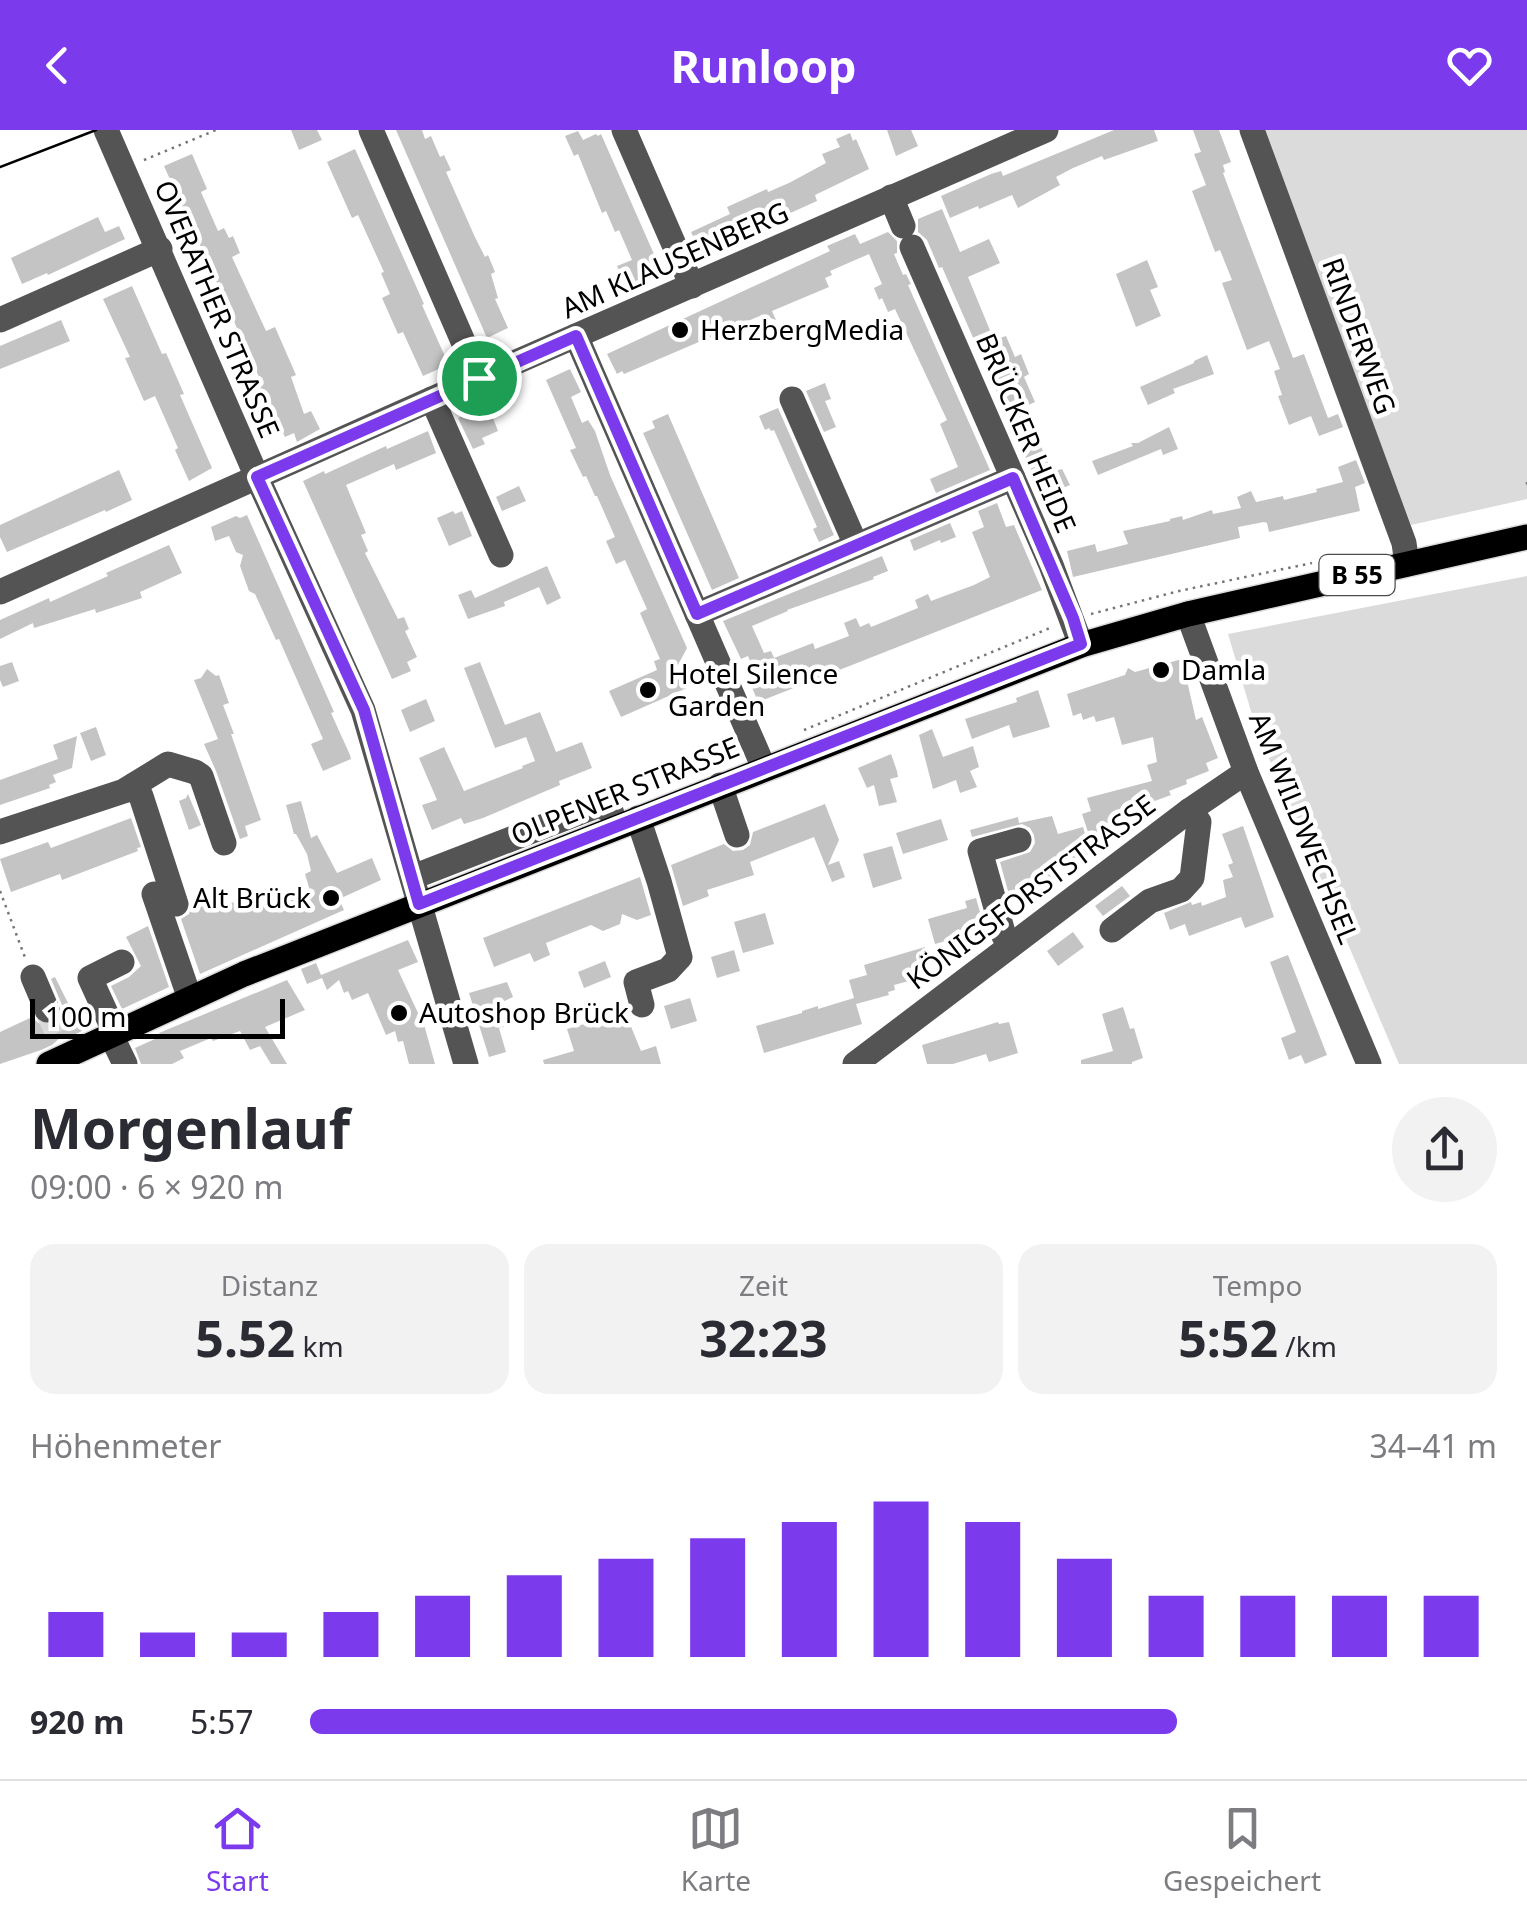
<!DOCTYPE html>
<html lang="de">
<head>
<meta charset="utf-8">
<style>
	body { margin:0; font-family:"Noto Sans",sans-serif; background:#f2f2f3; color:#2b2b33; height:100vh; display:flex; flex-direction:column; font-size:38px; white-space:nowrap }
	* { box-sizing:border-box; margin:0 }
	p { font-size:32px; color:#7c7c81 }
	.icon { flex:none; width:55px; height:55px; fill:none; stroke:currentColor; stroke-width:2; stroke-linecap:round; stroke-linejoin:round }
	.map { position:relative; height:934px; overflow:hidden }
	.side { display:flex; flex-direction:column; background:#fff; flex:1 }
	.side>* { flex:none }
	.scale { position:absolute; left:30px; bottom:25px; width:255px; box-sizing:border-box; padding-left:10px; border:5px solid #000; border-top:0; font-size:28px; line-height:35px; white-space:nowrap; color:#000; -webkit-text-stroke:8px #fff; paint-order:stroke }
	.pin { position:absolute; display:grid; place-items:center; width:85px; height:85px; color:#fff; margin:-42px; border:5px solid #fff; border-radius:50%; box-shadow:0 2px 10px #0007 }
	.round { display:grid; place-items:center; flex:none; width:105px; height:105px; border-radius:52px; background:#f2f2f3 }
	.overview { display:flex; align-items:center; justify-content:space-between; height:170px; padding:0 30px }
	h1 { font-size:55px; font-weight:700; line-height:75px }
	.stats { display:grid; grid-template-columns:repeat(3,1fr); gap:15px; height:170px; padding:10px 30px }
	.stats div { display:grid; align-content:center; border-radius:25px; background:#f2f2f3; text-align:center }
	.stats b { font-size:50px; font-weight:700 }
	.stats small { font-size:28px; font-weight:400 }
	.stats p { font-size:28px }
	.chart { height:280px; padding:20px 30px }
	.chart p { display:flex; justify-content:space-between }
	.chart svg { width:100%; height:180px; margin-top:10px; stroke:#7c3aed; stroke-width:6 }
	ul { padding:0 30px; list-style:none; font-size:32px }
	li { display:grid; grid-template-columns:160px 120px 1fr; align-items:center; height:75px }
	li i { height:25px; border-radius:12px; background:#7c3aed }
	header { display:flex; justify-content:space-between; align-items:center; height:130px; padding:0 30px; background:#7c3aed; color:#fff; font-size:45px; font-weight:700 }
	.dock { display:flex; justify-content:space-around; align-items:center; height:140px; border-top:2px solid #e1e1e2; background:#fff; font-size:28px; color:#7c7c81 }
	.dock a { display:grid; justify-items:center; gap:5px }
	.dock .selected { color:#7c3aed }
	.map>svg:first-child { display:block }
</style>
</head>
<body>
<header><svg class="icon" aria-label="back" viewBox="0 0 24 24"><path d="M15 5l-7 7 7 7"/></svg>Runloop<svg class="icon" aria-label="heart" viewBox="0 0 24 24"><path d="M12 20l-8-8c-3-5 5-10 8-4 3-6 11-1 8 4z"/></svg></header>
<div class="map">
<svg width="1527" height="934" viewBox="0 0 1527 934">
	<rect width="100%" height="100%" fill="#fff"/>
	<g fill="#dbdbdb">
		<path d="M1263,0H1527V369L1411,395Z"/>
		<path d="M1527,446V934H1399L1256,598L1228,504Z"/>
	</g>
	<g fill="#c4c4c4">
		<path d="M291,0H317L322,10L299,20Z"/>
		<path d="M396,0H422L425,9L431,6L440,27L444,25L451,40L446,42L474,105L485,127L488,125L495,142L491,144L498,168L495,169L508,198L487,208Z"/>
		<path d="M887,0H911L918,16L896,26Z"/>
		<path d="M1114,0H1154L1158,11L1104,30L1102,26L1073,38L1056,47L1060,55L1018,78L1012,65L979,79L978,76L950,88L941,66L991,44L1001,41L1003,46Z"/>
		<path d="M1193,0H1219L1231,32L1223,35L1225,42L1223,43L1293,228L1304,224L1328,288L1338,284L1343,297L1319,306L1311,286L1289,295L1278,266L1282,265L1274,241L1280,239L1269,211L1247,220L1222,153L1232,150L1220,120L1215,122L1192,61L1206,55L1194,24L1201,22Z"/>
		<path d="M578,1L583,10L596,4L598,6L601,4L661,140L627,156L617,136L632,130L619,100L615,102L606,81L602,83L578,24L574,26L565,6Z"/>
		<path d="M850,3L853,11L856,9L869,39L815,65L817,71L701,123L691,102L730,84L727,77L767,59L768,62L789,53L826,33L822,24L840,17L836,9Z"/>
		<path d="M355,19L424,174L422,175L447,231L440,234L441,238L423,246L403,202L398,204L382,168L390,164L381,143L384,142L358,85L352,88L327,32Z"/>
		<path d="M192,24L207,59L201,62L218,101L224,98L229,108L233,106L240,123L232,127L266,201L275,197L296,245L291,247L304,284L311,281L320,299L297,312L294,303L285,307L262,260L257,262L252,250L259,247L164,36Z"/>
		<path d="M942,79L960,122L989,109L1000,133L968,147L994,210L1006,206L1015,227L1021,224L1029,244L1024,247L1035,272L1024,277L1052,342L1062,339L1070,355L1063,358L1067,367L1047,376L942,137L939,138L927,110L918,102V89Z"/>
		<path d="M98,87L105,102L119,96L125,109L48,145L47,143L22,154L11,128Z"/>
		<path d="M888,102L897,111V123L894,124L903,145L906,144L911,154L908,155L990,340L936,363L930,349L958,337L940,294L947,290L895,179L888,182L882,168L879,170L874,158L882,154L869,124L830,141L832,145L825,148L829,157L772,181L776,190L762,185L624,244L622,241L617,244L607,224L830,121L827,116L855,104L860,114Z"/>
		<path d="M1147,130L1158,157L1150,160L1161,186L1136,197L1116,144Z"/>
		<path d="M132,156L162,224L166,223L184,264L180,265L212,338L189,351L175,320L178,318L155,266L144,271L125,228L130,227L103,169Z"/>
		<path d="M61,190L70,211L0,239V216Z"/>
		<path d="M1207,225L1214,244L1173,259L1175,263L1148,275L1140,257L1194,233V231Z"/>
		<path d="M570,239L581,262L571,267L582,293L588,290L595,301L610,345L687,518L677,537L687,558L621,587L609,561L657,540L654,531L660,529L640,483L647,479L625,430L616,434L606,411L615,407L597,366H595L586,346L583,347L570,320L576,318L546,250Z"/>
		<path d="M825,253L831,269L825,271L836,297L824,302L806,261Z"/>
		<path d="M488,275L498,301L482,308L485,314L473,319L458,288Z"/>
		<path d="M778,278L834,405L819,412L813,399L817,397L774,300L771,301L769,298L765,300L759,286Z"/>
		<path d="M668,284L739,448L712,460L643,303L655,298L652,291Z"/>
		<path d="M1169,297L1178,319L1163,325L1161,319L1098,345L1092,331L1133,316L1131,313H1138Z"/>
		<path d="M428,301L436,323L396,340L394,334L346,355L366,403L361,405L368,421L365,423L398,489L404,487L409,499L405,501L417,527L407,532L411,541L392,549L303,351L324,341L325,344L386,316L387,319Z"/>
		<path d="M1356,330L1365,353L1355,357L1360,381L1269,402L1267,393L1264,392L1238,397L1240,408L1073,447L1067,421L1095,414L1097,422L1128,414L1123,401L1170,391V389L1182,386L1183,390L1212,380L1213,384L1241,378L1237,367L1251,361L1256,372L1283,366L1284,370L1317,362L1316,359L1343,352L1338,337Z"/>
		<path d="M119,340L132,370L106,382L105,380L7,422L0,407V395Z"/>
		<path d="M519,356L526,371L502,381L496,367Z"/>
		<path d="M997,373L1006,397L1014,395L1042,460L758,572L751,555L758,552L748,526L741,529L723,491L882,426L888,441L873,447L874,449L787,480L788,481L752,496L764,523L771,521L774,528L813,513L815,519L849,506L844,493L856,488L860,497L869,493L871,497L918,478L915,470L928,464L931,471L974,455L990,447L972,402L984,397L978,381Z"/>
		<path d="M453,381L455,384L462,381L472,406L449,416L437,388Z"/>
		<path d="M247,385L334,582L331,583L350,625L351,629L323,641L311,614L323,609L279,509L276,510L255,464L249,461L240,436L243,425L236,422L229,406L215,411L211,397L236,386L240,388Z"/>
		<path d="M950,393L956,407L941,413L940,410L914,421L910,410Z"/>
		<path d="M169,415L182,443L140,462L142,468L96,483L95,479L34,498L33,493L0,509V490L49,468L50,472L108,446L106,443Z"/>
		<path d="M547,436L561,468L547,475L539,457L504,472L505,476L468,489L458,465L471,460L475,468Z"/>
		<path d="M1182,529L1196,590L1202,587L1218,628L1206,633L1209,641L1186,650L1187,654L1169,661L1171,665L1141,676L1144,686L1123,691L1124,695L1089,705L1082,684L1091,681L1087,668L1152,651L1147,635L1157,632L1153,607L1122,615L1114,587L1096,592L1094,586L1083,590L1081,583L1073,586L1067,564L1125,545L1128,538L1135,542Z"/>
		<path d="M12,532L19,551L3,557L0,550V536Z"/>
		<path d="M480,532L505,595L540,582L556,622L582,612L592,638L559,651L560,655L483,688L464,694L461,688L432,700L422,675L437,670L419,628L444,617L464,661L523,638L522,636L535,631L526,607L495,618L464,538Z"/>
		<path d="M207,539L216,546L219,545L229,573L223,575L234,604H231L261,690L245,696L248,706L240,709L216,641L204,614L218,609L194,550L201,548Z"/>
		<path d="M1038,560L1050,597L1013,608L1009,595L972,609L965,589L1017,572L1016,568Z"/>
		<path d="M426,569L435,591L410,602L401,580Z"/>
		<path d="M96,597L106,625L91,631L80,603Z"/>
		<path d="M932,599L943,627L973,616L979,637L970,641L977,657L960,663L956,650L933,659L919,605Z"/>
		<path d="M77,606L72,638L53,645L56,652L49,655L50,658L0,675V650L58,629L53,615Z"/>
		<path d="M891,624L897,641L898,647L890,649L897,672L879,676L874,655L867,658L858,638Z"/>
		<path d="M188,664L201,695L189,700L179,671L186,668Z"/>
		<path d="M301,671L311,708L317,705L337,743L372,728L381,750L339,769L344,780L200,844L181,789L189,784L192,774L214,766L219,778L259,762L264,778L310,761L305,744L311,741L307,724L296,704H294L286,675Z"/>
		<path d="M825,674L839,710L828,735L839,731L845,747L832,752L814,707L750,732L754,745L707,760L709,766L683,776L671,735L724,714L733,721L743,720L750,715L753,702Z"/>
		<path d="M1052,686L1058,704L1083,697L1091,724L1050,736L1054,752L1037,757L1038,761L1022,765L1011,772L1000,732L1030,722L1035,713L1034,705L1030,698L1022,694L972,707L970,700L1018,687L1019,693Z"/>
		<path d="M131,688L141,717L137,718L138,721L62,750L60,744L11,762L0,729L48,712L51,718Z"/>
		<path d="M941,689L948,710L903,724L896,703Z"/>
		<path d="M1243,696L1274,787L1245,798L1241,787L1189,806L1185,794L1170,800L1164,783L1191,772L1192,775L1201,772L1202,776L1226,767L1223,750L1233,747L1228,735L1233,733L1222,704Z"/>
		<path d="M892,716L902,749L873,758L863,724Z"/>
		<path d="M640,747L651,785L637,790L622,784L620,794L603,801L591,795L546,813L550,825L534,832L530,823L494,837L483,808Z"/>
		<path d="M1122,756L1130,766L1103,786L1095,776Z"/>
		<path d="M976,768L985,800L935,814L928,789L967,778L965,771Z"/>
		<path d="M765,783L774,814L743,823L734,792Z"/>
		<path d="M148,796L169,857L122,879L111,856L129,847L141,836L126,807Z"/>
		<path d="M1073,802L1084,817L1058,836L1047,821Z"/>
		<path d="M408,810L418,832L398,840L425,898L435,934H409L403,911L398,912L395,901L386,905L368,863L352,870L348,861L344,863L339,850L327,860L322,848L307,854L301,839L316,833L321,845Z"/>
		<path d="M925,817L931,845L894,855L895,860L888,862L889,865L856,874L862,894L764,923L756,896L802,883V881L818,876V879L854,868L849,850L867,845L864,835Z"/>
		<path d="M734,820L740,841L717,848L711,827Z"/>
		<path d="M1288,825L1327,925L1305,934L1301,925L1289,930L1281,908L1296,902L1270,832Z"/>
		<path d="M605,831L611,847L584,858L578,842Z"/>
		<path d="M55,847L82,901L65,909L63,905L52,915L41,920L0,934V902L30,888L31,885L37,892L44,896L54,894L60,889L62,875L51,849Z"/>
		<path d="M287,850L305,880L265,897L287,934H271L260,916L250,920L240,901L213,911L211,908L180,921L184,928L172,934H141L135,918L155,909V907L160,905L159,903Z"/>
		<path d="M507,852L513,867L500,873L508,895L499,898L506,922L489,927L469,863Z"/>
		<path d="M690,868L697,891L671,899L664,876Z"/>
		<path d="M1123,877L1130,899L1134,898L1143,928L1132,932V934H1081V930L1113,921L1102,884Z"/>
		<path d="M625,882L641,921L656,916L661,934H544L543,930L574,921L567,899Z"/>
		<path d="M998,892L999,894L1009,892L1018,923L989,932L986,924L953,934H927L922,915Z"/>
	</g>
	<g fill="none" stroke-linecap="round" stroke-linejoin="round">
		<path stroke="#d9d9d9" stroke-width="25" stroke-dasharray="25 12" stroke-linecap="butt" d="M47,880L60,908"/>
		<defs>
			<path id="major" d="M49,934L244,844L1081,515L1188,484L1527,407"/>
		</defs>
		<use href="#major" stroke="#dbdbdb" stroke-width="28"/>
		<g stroke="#767676" stroke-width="2.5" stroke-dasharray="2.5 5" stroke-linecap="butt">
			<path d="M144,30L216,0"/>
			<path d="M1527,352V359"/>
			<path d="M1091,484L1179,461L1312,433"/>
			<path d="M804,600L1050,498"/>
			<path d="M0,761L26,830"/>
		</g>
		<g stroke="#545454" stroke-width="25">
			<path d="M106,0L257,347L363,580L466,934"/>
			<path d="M371,0L479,248"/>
			<path d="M624,0L692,156"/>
			<path d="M1252,0L1404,413L1407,434"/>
			<path d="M891,67L903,96"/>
			<path d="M912,117L1051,435L1081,515"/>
			<path d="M0,190L160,119"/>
			<path d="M576,206L764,638"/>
			<path d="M432,269L501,425"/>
			<path d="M792,269L856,415"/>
			<path d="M0,462L432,269L1046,0"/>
			<path d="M697,484L1013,348"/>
			<path d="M1188,484L1246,642L1369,934"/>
			<path d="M134,655L141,666L176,774"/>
			<path d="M720,655L737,705"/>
			<path d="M638,688L659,751L680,827L668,840L636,852L642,875"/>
			<path d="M0,702L124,661L168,634L195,642L201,646L224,713"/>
			<path d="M413,747L599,675L611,681L616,697"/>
			<path d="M154,764L190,869"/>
			<path d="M1112,800L1150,771L1181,760L1192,748L1199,692L1190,680"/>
			<path d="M1010,816L1004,806L980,721L1019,710"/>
			<path d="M33,847L47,880"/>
			<path d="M115,903L90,848L122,832"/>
			<path d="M111,905L125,934"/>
			<path d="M855,934L1190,680L1246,642"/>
		</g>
		<use href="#major" stroke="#000" stroke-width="25"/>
		<path stroke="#000" stroke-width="2.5" d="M0,37L96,0"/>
	</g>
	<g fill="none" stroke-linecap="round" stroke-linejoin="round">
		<defs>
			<path id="route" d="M576,206L697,484L1013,348L1073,488L1081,514L419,774L364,580L257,347Z"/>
		</defs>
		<use href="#route" stroke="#fff" stroke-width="20"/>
		<use href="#route" stroke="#7c3aed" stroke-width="12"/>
	</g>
	<g fill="#000" stroke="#fff" stroke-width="4">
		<circle cx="680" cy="200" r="10"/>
		<circle cx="1161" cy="540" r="10"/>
		<circle cx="648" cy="560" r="10"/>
		<circle cx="331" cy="768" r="10"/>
		<circle cx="399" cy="883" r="10"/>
	</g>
	<g text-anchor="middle" stroke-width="9" stroke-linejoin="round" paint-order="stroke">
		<rect fill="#fff" stroke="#4c4c4c" stroke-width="2.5" x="1319.5" y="425" width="75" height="40" rx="8"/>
		<g font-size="25" font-weight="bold" fill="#000">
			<text x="1357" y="454">B 55</text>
		</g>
		<g font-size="28" fill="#000" stroke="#fff">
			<text transform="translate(675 130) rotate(-24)" y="10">AM KLAUSENBERG</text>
			<text transform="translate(217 179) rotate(67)" y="10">OVERATHER STRASSE</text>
			<text transform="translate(1359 206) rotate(70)" y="10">RINDERWEG</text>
			<text transform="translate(1026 303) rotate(67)" y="10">BRÜCKER HEIDE</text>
			<text transform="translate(625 661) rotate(-22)" y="10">OLPENER STRASSE</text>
			<text transform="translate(1304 698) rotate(68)" y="10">AM WILDWECHSEL</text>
			<text transform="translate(1031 762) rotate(-37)" y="10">KÖNIGSFORSTSTRASSE</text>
		</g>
		<g font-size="28" fill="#000" stroke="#fff" text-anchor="start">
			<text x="700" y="210">HerzbergMedia</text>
			<text x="1181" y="550">Damla</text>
			<text x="668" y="554">Hotel Silence<tspan x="668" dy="32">Garden</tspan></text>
			<text x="311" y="778" text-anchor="end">Alt Brück</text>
			<text x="419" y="893">Autoshop Brück</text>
		</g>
	</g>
</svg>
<div class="scale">100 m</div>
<div class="pin" style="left:479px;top:248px;background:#1e9e55"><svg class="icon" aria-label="arrive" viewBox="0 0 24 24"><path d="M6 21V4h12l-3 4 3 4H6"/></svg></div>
</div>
<section class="side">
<div class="overview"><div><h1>Morgenlauf</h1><p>09:00 · 6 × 920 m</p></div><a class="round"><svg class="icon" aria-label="share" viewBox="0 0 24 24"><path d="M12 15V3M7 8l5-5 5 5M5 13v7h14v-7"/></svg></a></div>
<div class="stats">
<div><p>Distanz</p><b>5.52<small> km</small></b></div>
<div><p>Zeit</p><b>32:23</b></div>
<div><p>Tempo</p><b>5:52<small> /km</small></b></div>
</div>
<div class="chart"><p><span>Höhenmeter</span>34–41 m</p>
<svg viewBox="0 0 160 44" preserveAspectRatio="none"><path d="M5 44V33M15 44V38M25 44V38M35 44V33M45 44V29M55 44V24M65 44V20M75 44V15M85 44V11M95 44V6M105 44V11M115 44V20M125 44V29M135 44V29M145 44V29M155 44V29"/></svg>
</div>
<ul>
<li><b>920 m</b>5:57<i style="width:73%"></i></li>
</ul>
</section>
<nav class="dock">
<a class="selected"><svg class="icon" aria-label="home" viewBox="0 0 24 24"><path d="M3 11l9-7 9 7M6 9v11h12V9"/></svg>Start</a>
<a><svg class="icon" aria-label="map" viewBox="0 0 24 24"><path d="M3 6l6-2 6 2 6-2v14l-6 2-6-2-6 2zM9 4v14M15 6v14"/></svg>Karte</a>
<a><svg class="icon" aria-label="saved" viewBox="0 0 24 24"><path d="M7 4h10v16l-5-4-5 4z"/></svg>Gespeichert</a>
</nav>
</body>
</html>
